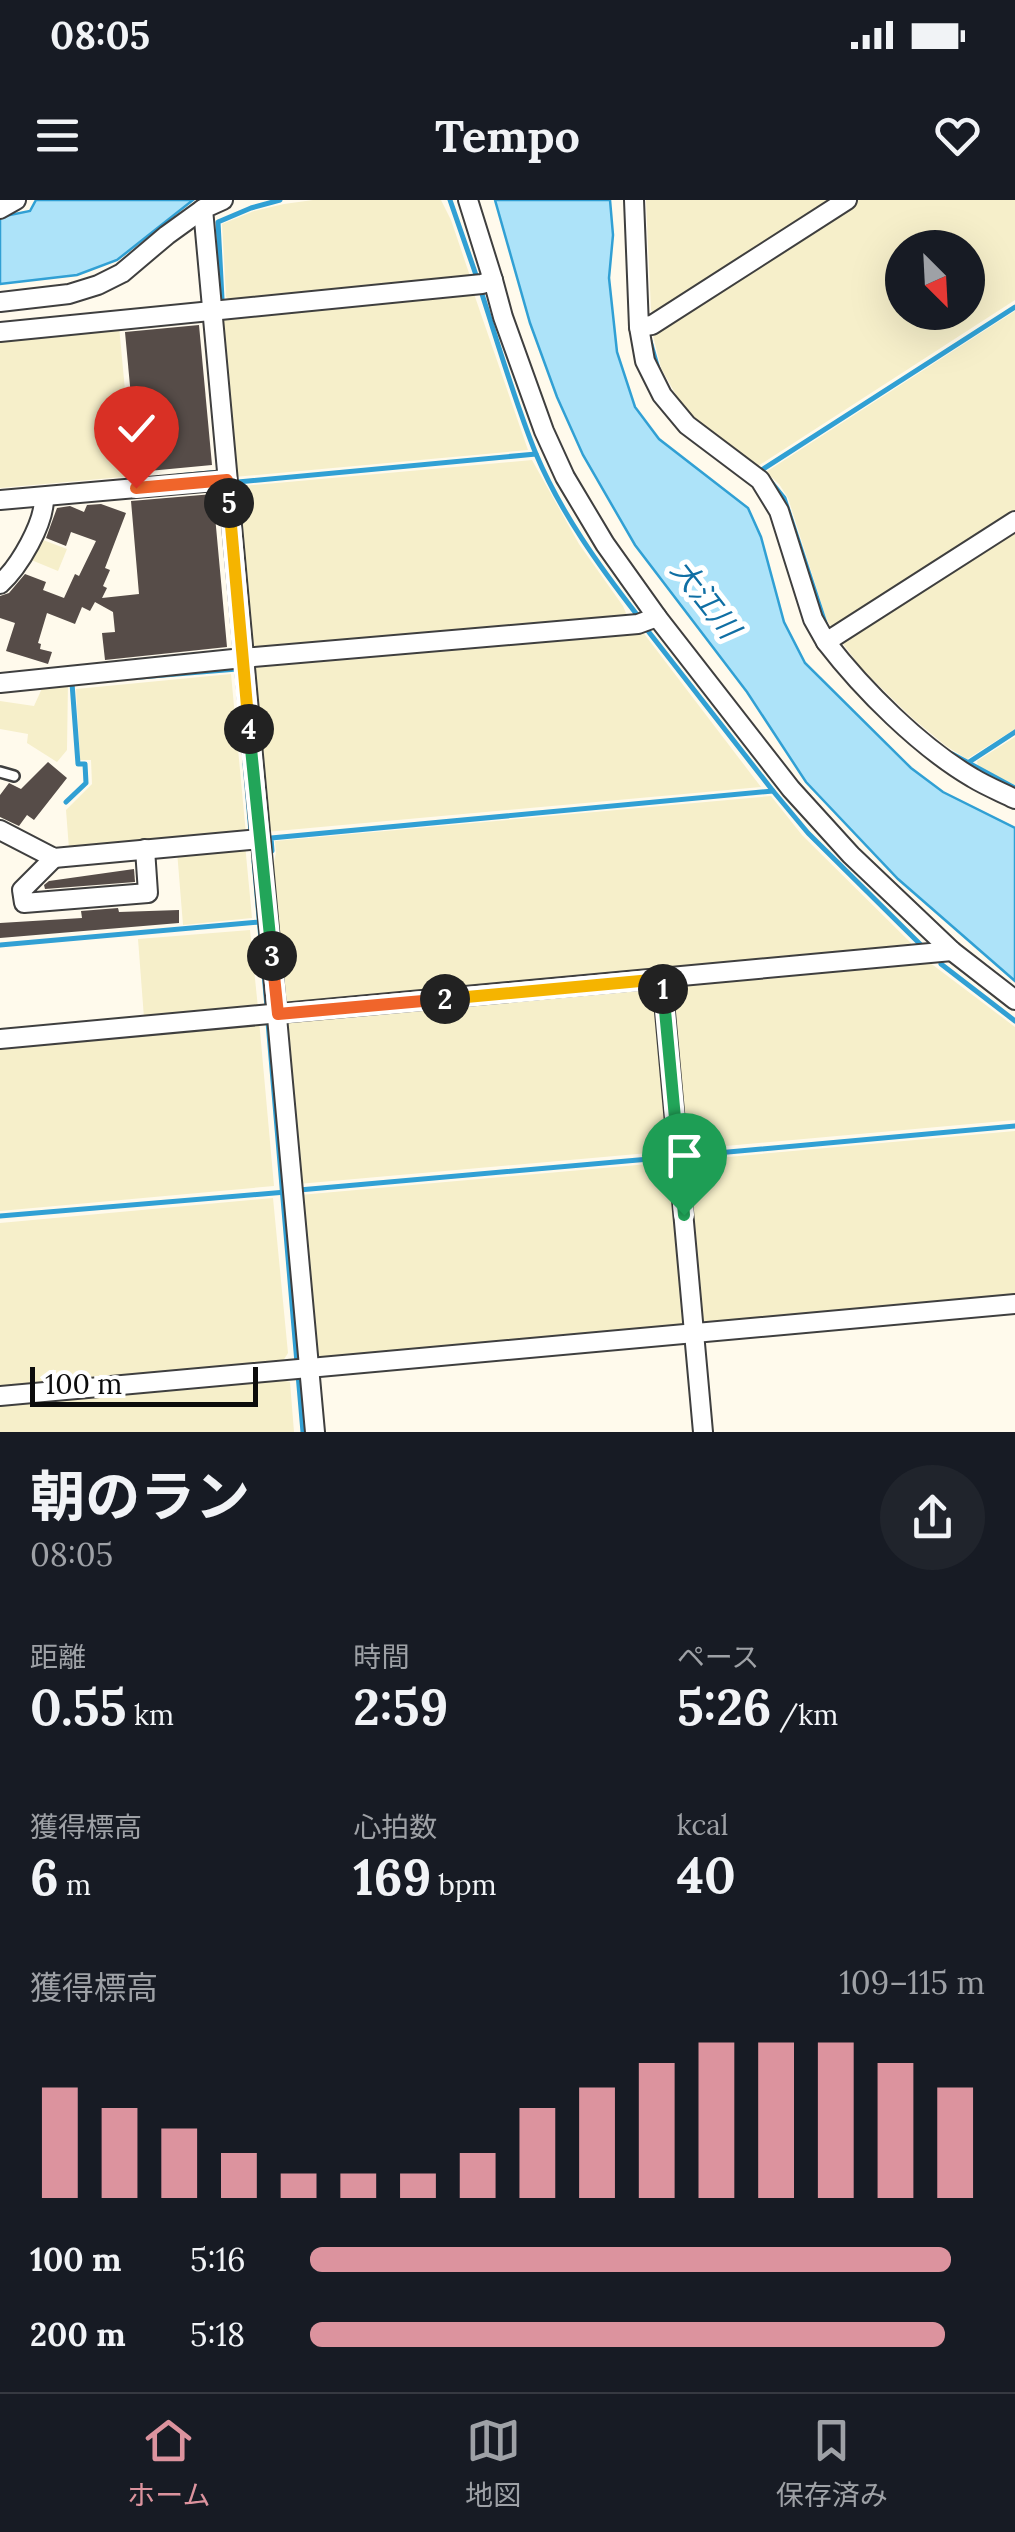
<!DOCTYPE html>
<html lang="ja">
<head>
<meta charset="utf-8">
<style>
	body { margin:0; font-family:Lora,"Noto Sans JP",serif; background:#20242c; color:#f1f3f6; height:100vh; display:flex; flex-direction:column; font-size:38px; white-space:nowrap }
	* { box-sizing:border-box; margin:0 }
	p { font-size:32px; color:#9ea1a6 }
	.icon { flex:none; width:55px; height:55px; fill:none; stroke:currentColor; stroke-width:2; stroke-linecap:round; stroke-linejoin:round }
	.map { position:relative; height:1232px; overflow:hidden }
	.side { display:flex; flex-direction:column; background:#171b24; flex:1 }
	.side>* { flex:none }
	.needle { width:65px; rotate:156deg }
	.buttons { position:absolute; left:885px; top:30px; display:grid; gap:20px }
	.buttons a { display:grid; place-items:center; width:100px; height:100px; border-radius:50%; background:#171b24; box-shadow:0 10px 40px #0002; font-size:50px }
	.scale { position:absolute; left:30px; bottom:25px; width:228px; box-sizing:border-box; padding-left:10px; border:5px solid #0c0c0c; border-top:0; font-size:28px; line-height:35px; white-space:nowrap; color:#0c0c0c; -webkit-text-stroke:8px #fff; paint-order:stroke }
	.pin { position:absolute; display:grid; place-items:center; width:85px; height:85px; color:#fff; margin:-102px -42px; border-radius:50% 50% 50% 0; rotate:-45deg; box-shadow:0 0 10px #0007 }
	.pin .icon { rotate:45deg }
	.km { position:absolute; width:50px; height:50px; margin:-25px; border-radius:50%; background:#222; color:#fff; font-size:28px; line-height:50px; text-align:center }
	.round { display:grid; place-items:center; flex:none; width:105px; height:105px; border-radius:52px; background:#20242c }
	.head { display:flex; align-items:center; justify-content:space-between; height:170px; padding:0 30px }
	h1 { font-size:55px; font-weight:700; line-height:75px }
	.metrics { display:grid; grid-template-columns:repeat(3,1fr); gap:15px; height:170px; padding:10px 30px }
	.metrics div { display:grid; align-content:center }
	.metrics b { font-size:50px; font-weight:700 }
	.metrics small { font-size:28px; font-weight:400 }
	.metrics p { font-size:28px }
	.chart { height:280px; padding:20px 30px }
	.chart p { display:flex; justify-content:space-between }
	.chart svg { width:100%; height:180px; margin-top:10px; stroke:#dc939e; stroke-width:6 }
	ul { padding:0 30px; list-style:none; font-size:32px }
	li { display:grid; grid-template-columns:160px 120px 1fr; align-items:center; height:75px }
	li i { height:25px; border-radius:12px; background:#dc939e }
	.status { display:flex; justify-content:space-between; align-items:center; height:70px; padding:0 50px; background:#171b24; direction:ltr }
	.status svg { height:28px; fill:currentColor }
	header { display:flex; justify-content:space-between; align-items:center; height:130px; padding:0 30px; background:#171b24; font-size:45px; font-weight:700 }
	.dock { display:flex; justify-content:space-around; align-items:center; height:140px; border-top:2px solid #363941; background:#171b24; font-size:28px; color:#9ea1a6 }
	.dock a { display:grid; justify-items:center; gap:5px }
	.dock .current { color:#dc939e }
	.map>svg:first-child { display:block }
</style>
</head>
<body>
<div class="status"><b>08:05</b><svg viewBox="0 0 49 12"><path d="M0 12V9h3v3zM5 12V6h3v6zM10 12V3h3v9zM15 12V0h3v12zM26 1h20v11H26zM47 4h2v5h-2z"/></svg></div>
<header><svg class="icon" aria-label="menu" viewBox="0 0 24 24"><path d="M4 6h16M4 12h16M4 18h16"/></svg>Tempo<svg class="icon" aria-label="heart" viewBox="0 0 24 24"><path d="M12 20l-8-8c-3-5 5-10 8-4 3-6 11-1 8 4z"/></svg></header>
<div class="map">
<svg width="1015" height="1232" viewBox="0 0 1015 1232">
	<rect width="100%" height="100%" fill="#fffaec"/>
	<g fill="#f6efca" fill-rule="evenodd">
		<path d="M313,0H441L451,20L471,79L233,102L226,97L222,24L254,11L284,4Z"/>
		<path d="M646,0H840L657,118L651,110Z"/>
		<path d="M856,0H1015V100L758,266L696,220L681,204L661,168L652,131ZM902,48H968V112H902Z"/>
		<path d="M473,91L528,250L234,277L219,121L226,114Z"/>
		<path d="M1015,111V314L834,430L827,421L788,298L779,284L766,272Z"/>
		<path d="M119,126L133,276L0,288V139Z"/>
		<path d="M532,260L579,344L623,406L628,418L254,452L249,448L236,298L243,297L242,286Z"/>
		<path d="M1015,329V529L967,559L946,546L911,517L861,468L841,441Z"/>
		<path d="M35,337L67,349L58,371L24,357Z"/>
		<path d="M642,431L761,587L266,632L251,472L258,466Z"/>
		<path d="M231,474L246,634L69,649L66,610L92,584L91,560H80L76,489Z"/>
		<path d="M68,482L67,550L57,562L27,543L28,534L0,529V501L34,506L44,484Z"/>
		<path d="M1015,537V585L978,567L977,561Z"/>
		<path d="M771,596L802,635L911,743L910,752L294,806L281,799L270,678L276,653L275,641Z"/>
		<path d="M245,644L252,718L183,725L177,651Z"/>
		<path d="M250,730L258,808L144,818L138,739Z"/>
		<path d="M929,762L1015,827V920L682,950L667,790L672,785Z"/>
		<path d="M651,786L657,791L671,951L298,984L284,828L291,819Z"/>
		<path d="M259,820L274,986L0,1011V843Z"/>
		<path d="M1015,931V1097L708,1126L698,1119L683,961Z"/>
		<path d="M671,962L686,1118L681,1128L318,1160L313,1157L300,995Z"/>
		<path d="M273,998L288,1153L281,1164L0,1189V1023Z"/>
		<path d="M279,1179L290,1182L294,1232H0V1202Z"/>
	</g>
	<g fill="#ade3f9" stroke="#31a0d4" stroke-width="2.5">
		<path d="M36,0H193L117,60L77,75L0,84V17L30,11Z"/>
		<path d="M495,0H610L613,35L609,78L617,152L635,207L659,239L748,308L761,337L784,422L805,463L911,568L943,592L1015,628V781L898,679L806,582L747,492L635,345L583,255L557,197L530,123Z"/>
	</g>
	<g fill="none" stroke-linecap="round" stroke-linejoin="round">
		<g stroke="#31a0d4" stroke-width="5">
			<path d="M450,0L476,75"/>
			<path d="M482,94C499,147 515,202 536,254C561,313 599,366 638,416"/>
			<path d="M219,99H222L218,22L251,8L280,0"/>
			<path d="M650,141L658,169"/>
			<path d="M760,271L1015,107"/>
			<path d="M178,276L220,272"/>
			<path d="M767,277L784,298L825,423"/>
			<path d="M235,292H238V282L536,254"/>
			<path d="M648,431L773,591L808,633L924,748"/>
			<path d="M140,477L237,469"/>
			<path d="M952,554L1015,588"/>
			<path d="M245,564L251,632"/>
			<path d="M966,564L1015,532"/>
			<path d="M66,602L86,583L85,564H78L72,483H74"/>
			<path d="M268,653L272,651L271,638L773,591"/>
			<path d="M254,661L267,807"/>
			<path d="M0,745L259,722"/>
			<path d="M941,764L1015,821"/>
			<path d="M268,822L297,1163"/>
			<path d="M684,956L1015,926"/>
			<path d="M299,990L672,957"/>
			<path d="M0,1016L286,992"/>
			<path d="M298,1174L303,1232"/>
		</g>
	</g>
	<g fill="#564c48">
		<path d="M199,125L212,265L138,272L125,132Z"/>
		<path d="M213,294L227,447L105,460L102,433L115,432L113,412L95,402L90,411L82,407L75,424L47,413L38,443L41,444L40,449L52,452L48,464L6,451L15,423L0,418V396L9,393L25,374L46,382L43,390L64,398L75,374L79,376L96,341L71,332L66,346L46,338L57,308L70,306L84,312L87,305L101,304L126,313L105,368L110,370L103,386L107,388L102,398L139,394L131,301Z"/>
		<path d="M48,562L67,578L34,620L27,615L19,626L0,617V595L9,583L21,589Z"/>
		<path d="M134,669L135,682L45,689L44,685L49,681Z"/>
		<path d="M118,708L119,712L179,710V723L0,738V723L82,718L81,711Z"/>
	</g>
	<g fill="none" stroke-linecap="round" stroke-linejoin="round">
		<defs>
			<path id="service" d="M0,572L14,576"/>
			<g id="minor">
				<path d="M223,0L203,9L315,1232"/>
				<path d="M468,0L493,80"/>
				<path d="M634,0L639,127L652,125L847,0"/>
				<path d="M0,9L16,0"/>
				<path d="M0,102L69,94L98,85L122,73L167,35L203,9"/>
				<path d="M639,127L645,161L662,195L687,225L760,280L779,311L813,419L826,442L1015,321"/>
				<path d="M0,132L482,84L493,80L503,117L544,231L565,277L605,344L657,417L791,589L851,655L952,751L1015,800"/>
				<path d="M0,300L227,280"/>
				<path d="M0,384C19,367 45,323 44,297"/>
				<path d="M826,442C863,490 920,547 973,578C986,586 1001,592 1015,599"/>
				<path d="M0,483L243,458L638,424L657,417"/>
				<path d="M0,630L54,658L260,639"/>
				<path d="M54,658L22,690L24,703L148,693L145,649"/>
				<path d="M662,779L703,1232"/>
				<path d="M0,839L952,751"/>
				<path d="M0,1196L1015,1104"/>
			</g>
		</defs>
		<use href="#service" stroke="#3f3f3f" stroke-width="14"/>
		<use href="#minor" stroke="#3f3f3f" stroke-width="22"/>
		<use href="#service" stroke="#fff" stroke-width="9"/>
		<use href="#minor" stroke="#fff" stroke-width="18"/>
	</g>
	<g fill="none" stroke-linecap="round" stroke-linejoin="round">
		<defs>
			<path id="split-1" d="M663,789L684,1015"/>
			<path id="split-2" d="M445,799L662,779L663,789"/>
			<path id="split-3" d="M272,756L278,814L445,799"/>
			<path id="split-4" d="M249,529L272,756"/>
			<path id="split-5" d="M229,303L249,529"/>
			<path id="split-6" d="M136,288L227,280L229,303"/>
		</defs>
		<use href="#split-1" stroke="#fff" stroke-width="20"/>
		<use href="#split-2" stroke="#fff" stroke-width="20"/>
		<use href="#split-3" stroke="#fff" stroke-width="20"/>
		<use href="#split-4" stroke="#fff" stroke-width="20"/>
		<use href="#split-5" stroke="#fff" stroke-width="20"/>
		<use href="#split-6" stroke="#fff" stroke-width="20"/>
		<use href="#split-1" stroke="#22a559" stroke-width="12"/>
		<use href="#split-2" stroke="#f5b400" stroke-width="12"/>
		<use href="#split-3" stroke="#f0652b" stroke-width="12"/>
		<use href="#split-4" stroke="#22a559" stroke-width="12"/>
		<use href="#split-5" stroke="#f5b400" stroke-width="12"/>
		<use href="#split-6" stroke="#f0652b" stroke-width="12"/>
	</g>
	<g text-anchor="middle" stroke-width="10" stroke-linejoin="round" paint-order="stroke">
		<g font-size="30" font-style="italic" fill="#106fa4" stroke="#fff">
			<text transform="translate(705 399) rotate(52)" y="10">大江川</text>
		</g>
	</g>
</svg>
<div class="buttons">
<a><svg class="needle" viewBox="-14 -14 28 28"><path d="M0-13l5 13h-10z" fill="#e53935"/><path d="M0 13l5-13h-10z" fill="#9ea1a6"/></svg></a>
</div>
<div class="scale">100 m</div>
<div class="pin" style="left:684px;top:1015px;background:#1e9e55"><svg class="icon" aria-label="arrive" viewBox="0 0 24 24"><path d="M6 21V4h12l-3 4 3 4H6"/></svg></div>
<div class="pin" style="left:136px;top:288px;background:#d93025"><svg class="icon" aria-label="check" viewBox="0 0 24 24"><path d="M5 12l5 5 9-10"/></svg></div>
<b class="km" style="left:663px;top:789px">1</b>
<b class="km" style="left:445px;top:799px">2</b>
<b class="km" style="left:272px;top:756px">3</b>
<b class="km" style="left:249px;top:529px">4</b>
<b class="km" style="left:229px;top:303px">5</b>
</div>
<section class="side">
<div class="head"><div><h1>朝のラン</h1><p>08:05</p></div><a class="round"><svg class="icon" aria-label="share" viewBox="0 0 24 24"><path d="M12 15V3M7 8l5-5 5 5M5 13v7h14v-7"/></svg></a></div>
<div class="metrics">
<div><p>距離</p><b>0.55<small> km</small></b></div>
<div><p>時間</p><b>2:59</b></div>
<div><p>ペース</p><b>5:26<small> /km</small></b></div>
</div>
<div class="metrics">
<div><p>獲得標高</p><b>6<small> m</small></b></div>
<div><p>心拍数</p><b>169<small> bpm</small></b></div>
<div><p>kcal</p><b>40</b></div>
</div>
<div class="chart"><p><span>獲得標高</span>109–115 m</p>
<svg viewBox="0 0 160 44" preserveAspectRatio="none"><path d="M5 44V17M15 44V22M25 44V27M35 44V33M45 44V38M55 44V38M65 44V38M75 44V33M85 44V22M95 44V17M105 44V11M115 44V6M125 44V6M135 44V6M145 44V11M155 44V17"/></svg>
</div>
<ul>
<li><b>100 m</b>5:16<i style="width:95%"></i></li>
<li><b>200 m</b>5:18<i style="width:94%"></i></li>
</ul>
</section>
<nav class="dock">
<a class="current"><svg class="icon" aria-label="home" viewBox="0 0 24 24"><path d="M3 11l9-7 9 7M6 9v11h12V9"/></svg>ホーム</a>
<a><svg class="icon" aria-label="map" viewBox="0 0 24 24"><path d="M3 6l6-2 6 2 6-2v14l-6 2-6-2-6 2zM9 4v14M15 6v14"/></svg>地図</a>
<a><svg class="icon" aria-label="saved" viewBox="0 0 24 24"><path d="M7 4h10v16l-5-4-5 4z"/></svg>保存済み</a>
</nav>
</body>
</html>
